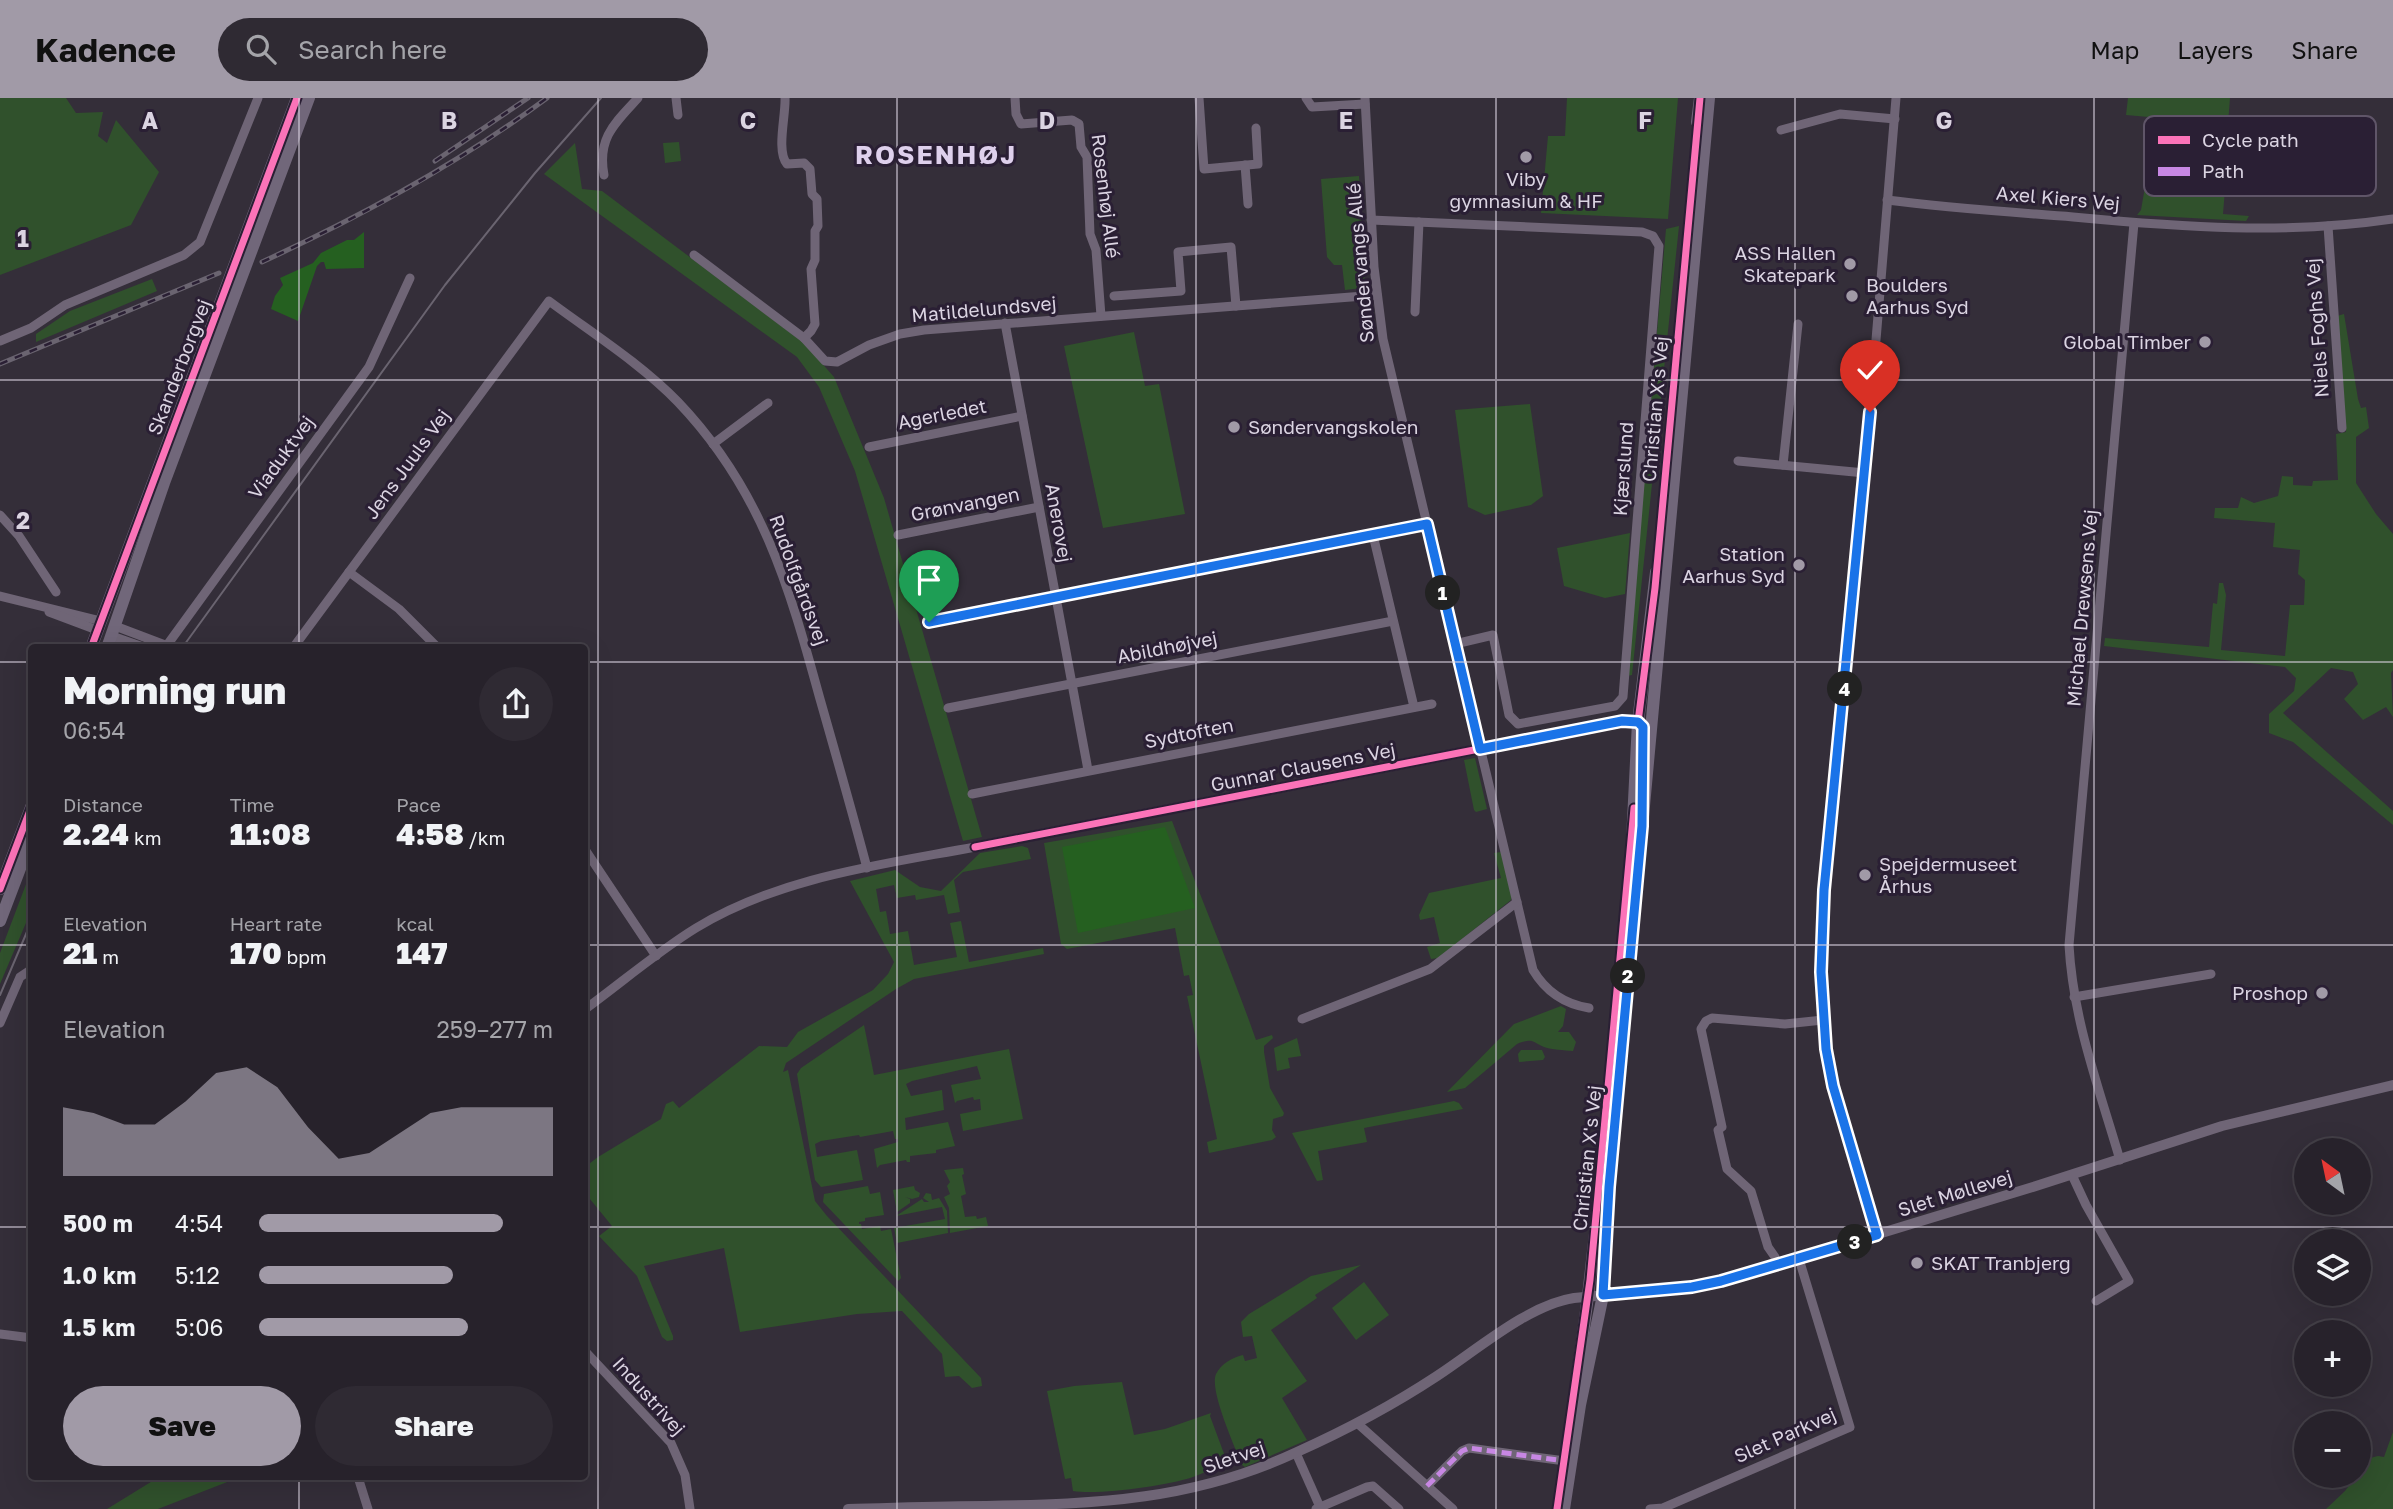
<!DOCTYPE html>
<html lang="en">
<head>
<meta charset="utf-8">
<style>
	body { margin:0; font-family:"Golos Text",sans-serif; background:#2f2a33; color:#f1f3f6; height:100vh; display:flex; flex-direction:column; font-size:26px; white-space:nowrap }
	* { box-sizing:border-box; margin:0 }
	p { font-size:23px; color:#a4a4a9 }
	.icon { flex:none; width:38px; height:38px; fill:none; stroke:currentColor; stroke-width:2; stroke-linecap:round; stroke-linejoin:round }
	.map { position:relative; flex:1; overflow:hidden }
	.panel { position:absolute; left:28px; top:546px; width:560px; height:836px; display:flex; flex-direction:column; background:#27222b; border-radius:7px; box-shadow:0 7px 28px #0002,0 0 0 2px #433f47 }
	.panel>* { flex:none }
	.needle { width:46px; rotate:327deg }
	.buttons { position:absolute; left:2294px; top:1040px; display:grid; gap:14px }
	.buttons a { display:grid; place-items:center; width:77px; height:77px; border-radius:50%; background:#27222b; box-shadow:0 7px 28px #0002,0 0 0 2px #433f47; font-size:35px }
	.pin { position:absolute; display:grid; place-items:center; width:60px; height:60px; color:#fff; margin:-72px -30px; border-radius:50% 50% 50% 0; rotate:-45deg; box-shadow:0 0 7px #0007 }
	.pin .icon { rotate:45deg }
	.km { position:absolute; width:35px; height:35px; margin:-18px; border-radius:50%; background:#222; color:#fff; font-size:19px; line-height:35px; text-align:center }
	.round { display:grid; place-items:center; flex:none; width:74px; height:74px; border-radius:37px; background:#2f2a33 }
	.overview { display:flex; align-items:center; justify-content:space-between; height:119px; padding:0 35px }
	h1 { font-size:38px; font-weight:800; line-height:52px }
	.metrics { display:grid; grid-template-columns:repeat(3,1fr); gap:10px; height:119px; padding:7px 35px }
	.metrics div { display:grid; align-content:center }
	.metrics b { font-size:30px; font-weight:800 }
	.metrics small { font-size:19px; font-weight:400 }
	.metrics p { font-size:19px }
	.chart { height:196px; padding:14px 35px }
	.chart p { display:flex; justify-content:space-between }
	.chart svg { width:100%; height:126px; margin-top:7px; fill:#a19aa7; opacity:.7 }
	.cta { display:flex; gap:14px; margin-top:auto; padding:14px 35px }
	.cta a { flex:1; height:80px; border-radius:42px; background:#a19aa7; color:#111; font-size:28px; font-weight:800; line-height:80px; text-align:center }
	.cta a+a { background:#2f2a33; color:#f1f3f6 }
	ul { padding:0 35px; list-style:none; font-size:23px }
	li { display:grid; grid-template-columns:112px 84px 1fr; align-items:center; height:52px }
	li i { height:18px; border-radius:9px; background:#a19aa7 }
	header { display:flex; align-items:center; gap:42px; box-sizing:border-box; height:98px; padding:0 35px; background:#a19aa7; color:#111 }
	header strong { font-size:33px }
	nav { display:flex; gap:38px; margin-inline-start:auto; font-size:24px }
	.search { width:490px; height:63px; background:#2f2a33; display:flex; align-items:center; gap:18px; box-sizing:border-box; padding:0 24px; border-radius:38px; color:#a4a4a9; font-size:26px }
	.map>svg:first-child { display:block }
</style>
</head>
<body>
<header>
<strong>Kadence</strong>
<div class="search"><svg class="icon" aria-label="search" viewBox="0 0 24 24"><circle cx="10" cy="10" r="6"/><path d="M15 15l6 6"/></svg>Search here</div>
<nav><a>Map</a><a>Layers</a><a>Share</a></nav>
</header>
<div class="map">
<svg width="2393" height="1411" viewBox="0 0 2393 1411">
	<rect width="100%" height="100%" fill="#342e39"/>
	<g fill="#30512c">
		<path d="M0,0H66L76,15L103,14L98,38L107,45L116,22L159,74L131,127L0,177Z"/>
		<path d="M1567,0H1678L1668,121L1541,115L1548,38H1565Z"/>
		<path d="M2128,0H2230L2228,26L2126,17Z"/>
		<path d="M2225,33H2227L2225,53L2228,54L2223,116L2249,118L2246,123L2137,117L2141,112L2153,43L2156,38L2163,36L2202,40L2204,38L2224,39Z"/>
		<path d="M679,44L681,63L665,65L663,45Z"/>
		<path d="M575,45L582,91L602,93L804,245L834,279L884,400L982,739L963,743L855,373L819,289L797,259L544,76Z"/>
		<path d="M1359,78L1365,187L1362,190L1345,192L1342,167H1334L1327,159L1321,81Z"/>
		<path d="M1679,128L1632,577L1627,578L1666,131Z"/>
		<path d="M152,181L157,193L36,244V236L70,213Z"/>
		<path d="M2344,216L2358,301L2361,310L2366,309L2369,330L2356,339V385L2376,416L2393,436V572L2391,575L2393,619L2386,609L2363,622L2344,601L2358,586L2353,574L2331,570L2283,615L2393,713V727L2293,644L2269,635V616L2294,593L2296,580L2285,569L2104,548L2105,540L2209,549L2213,505L2217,506L2219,485H2223L2226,497L2221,552L2285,558L2290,507H2304L2305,482L2298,476L2300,452L2273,449L2275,425L2214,420L2215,410H2238L2241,399L2254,405L2278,398L2282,378L2293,379V387L2312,388L2313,383L2338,382L2336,336L2346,334L2337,218Z"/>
		<path d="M1134,234L1145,288L1159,286L1185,416L1103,430L1064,248Z"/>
		<path d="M1530,306L1543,398L1531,407L1485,417L1468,409L1455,312Z"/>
		<path d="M1630,435L1625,496L1605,500L1564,488L1557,450Z"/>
		<path d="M1475,660L1487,711L1476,714L1474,712L1464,662Z"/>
		<path d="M1172,723C1199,796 1230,868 1256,942L1272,937L1273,940L1264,948V954L1270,990L1284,1015L1283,1018L1273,1021L1272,1032L1276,1039L1272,1042L1209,1055L1207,1044L1217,1041L1187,898L1193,897L1189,877L1184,878L1175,830L1067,851L1061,846L1044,745Z"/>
		<path d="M1022,748L1028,750L1031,761L963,774L954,782L960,814L948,816L944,797L916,802L915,797L897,800L894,787L876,791L880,814L886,813L890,836L908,833L914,867L957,859L950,825L961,823L969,864L1043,850L1044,856L914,881L896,891L786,965L783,974L788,972L815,1103L827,1118L981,1280L982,1288L972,1290L959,1278L945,1279L942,1256L902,1213L857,1216L740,1234L724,1150L644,1168L673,1238V1242L667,1243L662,1239L637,1178L599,1138L612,1128L585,1095V1069L598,1059L661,1021L666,1006L673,1003L679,1010L759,948L787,949L798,934L873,892L888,876L894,864L850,783L895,772L920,789L941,793L980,755Z"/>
		<path d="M1501,754L1512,797L1511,802L1438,860L1431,861L1427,849L1440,845L1434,819L1420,822L1419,817L1429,795L1501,780L1494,755Z"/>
		<path d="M31,773V813L0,886V855Z"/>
		<path d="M1561,908L1566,911L1563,928L1558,934H1569L1576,944L1573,953C1564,952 1552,952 1544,949C1531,943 1533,940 1517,946L1465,990L1447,994L1514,926Z"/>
		<path d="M864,927L874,977L1009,951L1023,1021L963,1033L960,1016L981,1012L980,1001L974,1002L973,999L957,1003L955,1005L951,987L981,981L977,968L912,983L906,986L911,998L942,992L944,1012L905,1020L906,1032L948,1024L955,1048L936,1052V1055L910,1058V1064H907L906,1062L880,1067L877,1070L874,1051L898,1044V1041H895L893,1033L860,1039L859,1037L821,1043L815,1046L817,1059L857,1052L863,1082L821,1089L815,1082L797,976L801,970Z"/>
		<path d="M1297,940L1301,958L1288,960L1290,970L1277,973L1274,950Z"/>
		<path d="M1521,952H1542L1545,959L1543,962L1519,964L1518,956Z"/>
		<path d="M1454,1003L1459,1005L1463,1011L1364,1030L1367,1044L1318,1053L1323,1082L1317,1083L1292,1035Z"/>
		<path d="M963,1070L964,1076L962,1077L966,1096L961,1098L965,1119L976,1118L977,1121L986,1119L988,1128L950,1135L949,1110L944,1099L950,1096L947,1088L950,1084L944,1072Z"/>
		<path d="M868,1088L870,1096L880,1094L884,1117L865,1120V1123L859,1124V1126H861L862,1131L880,1128L881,1133L891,1131L901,1180L898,1183L823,1104L824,1096Z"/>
		<path d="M914,1088L915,1092L920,1095L919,1099L912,1101L905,1099L910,1101V1105L897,1114L893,1092Z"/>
		<path d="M926,1095L931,1096L932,1102L939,1100L947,1113L948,1135L897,1145L894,1130L945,1121L942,1109L896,1118L922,1101L924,1104H929L923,1100Z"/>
		<path d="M1361,1167L1315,1197L1317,1200L1271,1232L1307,1283L1282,1300L1307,1342L1245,1369L1242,1367C1235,1349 1209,1292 1216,1276C1221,1266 1233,1259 1243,1257L1245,1263L1257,1260L1252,1238L1243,1239L1241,1224L1249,1216L1311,1178Z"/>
		<path d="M1364,1184L1389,1217L1356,1242L1332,1210Z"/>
		<path d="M1122,1284L1134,1337L1165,1331L1211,1315L1210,1318L1226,1361C1216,1368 1205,1375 1193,1379C1166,1388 1100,1397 1073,1393L1071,1380L1065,1381L1047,1293L1074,1288Z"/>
		<path d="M2393,1334V1411H2326L2345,1393L2370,1360L2378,1358L2384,1359Z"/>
		<path d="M159,1379H240L158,1411H107Z"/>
	</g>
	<g fill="#256020">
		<path d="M364,134V170L326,171L324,164H321L317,168L298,223L271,211L275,198L283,187L280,180L313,165L321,155L347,142H354Z"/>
		<path d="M1165,729L1195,810L1078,835L1062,749Z"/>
	</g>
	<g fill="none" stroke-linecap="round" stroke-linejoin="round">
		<g stroke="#6f6576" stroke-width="9">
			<path d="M676,0L678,17"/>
			<path d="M785,0C786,17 776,53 787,66L804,65L810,71L812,96L817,101L818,128L815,133V162L811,171L815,226L811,233L804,240"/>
			<path d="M1015,0L1016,16L1021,26L1072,22L1079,26L1081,49L1087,59L1090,136L1096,152L1101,218"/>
			<path d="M1199,0L1204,71L1258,66L1256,30"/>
			<path d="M1306,0L1312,9L1365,6"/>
			<path d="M1365,0L1374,169L1383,241L1533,872C1546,894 1564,906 1589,910"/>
			<path d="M1781,32L1840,16L1895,21"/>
			<path d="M1245,67L1248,106"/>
			<path d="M604,77C597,40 615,25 638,0"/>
			<path d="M1887,102C1949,110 2011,114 2073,119C2180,129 2286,137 2393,121"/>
			<path d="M1371,122L1642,134L1653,138L1659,148L1623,599L1615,608L1518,626L1509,617L1493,537L1455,546"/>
			<path d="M2328,128L2342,330"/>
			<path d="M694,157L804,240L825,263L837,264L869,247L900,236L924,232L1377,197"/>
			<path d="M1114,198L1181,193L1178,154L1231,149L1236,208"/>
			<path d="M1415,214L1419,124"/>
			<path d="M1005,225L1088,672"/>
			<path d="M0,243L31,230L65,207L184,157L200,144L258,0"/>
			<path d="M713,346L768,305"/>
			<path d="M869,349L1022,318"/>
			<path d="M1738,363L1865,375"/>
			<path d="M1783,367L1798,226"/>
			<path d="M0,417L19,438L56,494"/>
			<path d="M898,437L1039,409"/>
			<path d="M1373,437L1414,609"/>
			<path d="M349,474L399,511L438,550"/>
			<path d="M0,498L101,523"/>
			<path d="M49,514L97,532"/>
			<path d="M929,524L1427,426"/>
			<path d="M115,528L173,550"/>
			<path d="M112,538L146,550"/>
			<path d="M165,550L369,269L410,180"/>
			<path d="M293,550L549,203C592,235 640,265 678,304C762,392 789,488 820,601C836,657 852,713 867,770"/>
			<path d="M948,610L1393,523"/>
			<path d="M972,696L1432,606"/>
			<path d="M584,750L656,858"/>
			<path d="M2074,899L2211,876"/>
			<path d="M584,912C621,885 657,854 696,830C780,779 880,767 975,749"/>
			<path d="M1302,921L1430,871L1517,804"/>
			<path d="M0,925L20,879L32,871"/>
			<path d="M2120,1062C2099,990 2073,922 2069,847L2134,125"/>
			<path d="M2072,1077L2086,1107L2129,1183L2096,1203"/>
			<path d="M1877,1137C1860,1075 1835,1014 1826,950C1820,909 1821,868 1822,826L1865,375L1896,0"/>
			<path d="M1777,1167L1775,1159L1768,1149L1751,1093L1727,1071L1718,1032L1722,1029L1701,931L1706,923L1712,920L1785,926L1823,922"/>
			<path d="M0,1236L32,1240"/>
			<path d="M584,1252L671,1345L685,1377L690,1411"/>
			<path d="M1357,1325L1453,1411"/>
			<path d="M1296,1355L1320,1409"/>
			<path d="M358,1379L368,1411"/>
			<path d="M1427,1388L1462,1353L1469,1350L1565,1363"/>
			<path d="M1316,1411L1367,1389L1373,1388L1399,1411"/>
			<path d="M1650,1411L1663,1410L1850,1329L1799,1161"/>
		</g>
		<g stroke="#6f6576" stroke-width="10">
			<path d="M975,749L1613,625L1638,624"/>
			<path d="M848,1411C894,1410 940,1408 986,1408C1098,1406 1194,1402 1297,1354C1346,1332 1393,1307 1437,1278C1477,1252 1528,1207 1574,1200L1692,1189L1750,1175L2036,1088L2222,1028L2393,987"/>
		</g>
		<g stroke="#71677a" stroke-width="12">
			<path d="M1697,24L1700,0"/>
			<path d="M91,550L297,0"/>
			<path d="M107,550L164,385L309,0"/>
			<path d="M1632,742L1638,624L1656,474"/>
			<path d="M0,791L32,707"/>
			<path d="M0,823L32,739"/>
			<path d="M1575,1295L1588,1198L1605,1046"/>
			<path d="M1564,1411L1580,1307L1603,1197L1609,1089L1709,0"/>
		</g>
		<g stroke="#6a6470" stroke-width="2">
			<path d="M182,550L445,187L535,75L601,0"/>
			<path d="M0,897L32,822"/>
		</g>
		<defs>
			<g id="rail">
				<path d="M435,63L528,0"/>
				<path d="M262,164C362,118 458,66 547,0"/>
				<path d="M0,266L219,175"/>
			</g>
		</defs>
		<use href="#rail" stroke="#6a6470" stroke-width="5"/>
		<use href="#rail" stroke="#2a1f34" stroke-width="2.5" stroke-dasharray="8" stroke-linecap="butt"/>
		<path stroke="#c787e3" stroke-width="5" stroke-dasharray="10 5" stroke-linecap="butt" d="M1427,1388L1462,1353L1469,1350L1565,1363"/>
		<defs>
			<g id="cycleway">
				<path d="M91,550L297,0"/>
				<path d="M975,749L1613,625L1638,624L1655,490L1700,0"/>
				<path d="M0,791L32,707"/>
				<path d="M1557,1411L1590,1182L1634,710"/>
			</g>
		</defs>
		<use href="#cycleway" stroke="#2a1f34" stroke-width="11"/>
		<use href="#cycleway" stroke="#fb73b8" stroke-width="7"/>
	</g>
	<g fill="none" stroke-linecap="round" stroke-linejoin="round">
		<defs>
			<path id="route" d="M929,524L1427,426L1480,651L1622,623L1638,624L1643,629L1642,728L1609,1089L1603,1197L1692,1189L1721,1183L1877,1137L1833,988L1826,951L1821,874L1824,792L1870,314"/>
		</defs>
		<use href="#route" stroke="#fff" stroke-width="14"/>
		<use href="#route" stroke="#1a73e8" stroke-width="9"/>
	</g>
	<path fill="none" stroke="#dbd4e2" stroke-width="2" stroke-opacity="0.55" d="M299,0V550M598,0V1411M897,0V1411M1196,0V1411M1496,0V1411M1795,0V1411M2094,0V1411M0,282H2393M0,564H32M584,564H2393M0,847H32M584,847H2393M0,1129H32M584,1129H2393M299,1379V1411"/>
	<g fill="#a19aa7" stroke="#2a1f34" stroke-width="2.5">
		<circle cx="1526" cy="59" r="7"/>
		<circle cx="1850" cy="166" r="7"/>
		<circle cx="1852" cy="198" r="7"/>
		<circle cx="2205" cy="244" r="7"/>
		<circle cx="1234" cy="329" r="7"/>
		<circle cx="1799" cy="467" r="7"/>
		<circle cx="1865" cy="777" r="7"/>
		<circle cx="2322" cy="895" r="7"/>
		<circle cx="1917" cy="1165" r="7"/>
	</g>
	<g text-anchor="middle" stroke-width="6" stroke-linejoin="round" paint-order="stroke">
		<g font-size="19" fill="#dbd4e2" stroke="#2a1f34" text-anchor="end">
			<text x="1526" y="88" text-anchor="middle">Viby<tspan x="1526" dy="22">gymnasium &amp; HF</tspan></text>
			<text x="1836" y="162">ASS Hallen<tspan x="1836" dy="22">Skatepark</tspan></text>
			<text x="1866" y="194" text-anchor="start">Boulders<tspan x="1866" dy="22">Aarhus Syd</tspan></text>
			<text x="2191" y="251">Global Timber</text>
			<text x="1248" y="336" text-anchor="start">Søndervangskolen</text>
			<text x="1785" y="463">Station<tspan x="1785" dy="22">Aarhus Syd</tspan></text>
			<text x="1879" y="773" text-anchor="start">Spejdermuseet<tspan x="1879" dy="22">Århus</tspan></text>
			<text x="2308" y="902">Proshop</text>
			<text x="1931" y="1172" text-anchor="start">SKAT Tranbjerg</text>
		</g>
		<g font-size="19" fill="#dbd4e2" stroke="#2a1f34">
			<text transform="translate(1106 98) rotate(83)" y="7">Rosenhøj Allé</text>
			<text transform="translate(2058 100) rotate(5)" y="7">Axel Kiers Vej</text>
			<text transform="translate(1360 165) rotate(-95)" y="7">Søndervangs Allé</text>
			<text transform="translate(984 211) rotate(-5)" y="7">Matildelundsvej</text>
			<text transform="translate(2317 230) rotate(-94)" y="7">Niels Foghs Vej</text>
			<text transform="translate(179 269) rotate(-69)" y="7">Skanderborgvej</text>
			<text transform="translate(1655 311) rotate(-85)" y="7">Christian X's Vej</text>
			<text transform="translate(942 316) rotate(-11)" y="7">Agerledet</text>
			<text transform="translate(281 359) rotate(-54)" y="7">Viaduktvej</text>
			<text transform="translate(407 366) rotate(-54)" y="7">Jens Juuls Vej</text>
			<text transform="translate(1623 371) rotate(-86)" y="7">Kjærslund</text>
			<text transform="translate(965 406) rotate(-11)" y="7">Grønvangen</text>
			<text transform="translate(1059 425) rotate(80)" y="7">Anerovej</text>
			<text transform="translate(799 482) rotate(70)" y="7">Rudolfgårdsvej</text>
			<text transform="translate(2082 510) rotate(-85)" y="7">Michael Drewsens Vej</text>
			<text transform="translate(1167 549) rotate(-11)" y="7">Abildhøjvej</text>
			<text transform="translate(1189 635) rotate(-11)" y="7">Sydtoften</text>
			<text transform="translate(1303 669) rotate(-11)" y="7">Gunnar Clausens Vej</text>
			<text transform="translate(1587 1060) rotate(-84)" y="7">Christian X's Vej</text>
			<text transform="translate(1955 1095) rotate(-17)" y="7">Slet Møllevej</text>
			<text transform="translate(649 1298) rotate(48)" y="7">Industrivej</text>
			<text transform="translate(1785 1337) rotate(-24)" y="7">Slet Parkvej</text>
			<text transform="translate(1234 1359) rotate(-19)" y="7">Sletvej</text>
		</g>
		<g font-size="26" font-weight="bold" letter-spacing="2" fill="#ded0ec" stroke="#2a1f34">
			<text x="936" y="66">ROSENHØJ</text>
		</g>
	</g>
	<rect x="2144" y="18" width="232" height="80" rx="10" fill="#2a1f34" stroke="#5f5568" stroke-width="2"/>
	<rect x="2158" y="38" width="32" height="8" fill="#fb73b8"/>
	<rect x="2158" y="69" width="32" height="9" fill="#c787e3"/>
	<g font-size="19" fill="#dbd4e2">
		<text x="2202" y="49">Cycle path</text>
		<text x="2202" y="80">Path</text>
	</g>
	<g font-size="23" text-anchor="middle" font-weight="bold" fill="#dbd4e2" stroke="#2a1f34" stroke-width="6" stroke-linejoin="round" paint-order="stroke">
		<text x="150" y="31">A</text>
		<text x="449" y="31">B</text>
		<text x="748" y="31">C</text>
		<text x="1047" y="31">D</text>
		<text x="1346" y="31">E</text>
		<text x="1645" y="31">F</text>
		<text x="1944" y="31">G</text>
		<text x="23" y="149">1</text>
		<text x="23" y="431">2</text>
	</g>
</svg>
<div class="buttons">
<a><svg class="needle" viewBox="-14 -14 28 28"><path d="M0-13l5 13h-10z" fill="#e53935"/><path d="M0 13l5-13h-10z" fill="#a4a4a9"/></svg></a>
<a><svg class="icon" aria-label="layers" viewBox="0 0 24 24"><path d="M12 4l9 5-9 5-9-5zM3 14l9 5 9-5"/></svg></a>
<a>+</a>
<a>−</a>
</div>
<div class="pin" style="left:929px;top:524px;background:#1e9e55"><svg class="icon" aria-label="arrive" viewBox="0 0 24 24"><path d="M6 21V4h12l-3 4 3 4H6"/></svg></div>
<div class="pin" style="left:1870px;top:314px;background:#d93025"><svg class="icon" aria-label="check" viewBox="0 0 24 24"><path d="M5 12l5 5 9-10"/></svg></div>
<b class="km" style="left:1443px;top:495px">1</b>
<b class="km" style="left:1628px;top:878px">2</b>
<b class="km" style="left:1855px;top:1144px">3</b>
<b class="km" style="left:1845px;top:591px">4</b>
<section class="panel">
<div class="overview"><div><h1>Morning run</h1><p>06:54</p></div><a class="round"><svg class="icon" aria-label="share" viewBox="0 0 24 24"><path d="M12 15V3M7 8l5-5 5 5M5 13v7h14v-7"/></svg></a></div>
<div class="metrics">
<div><p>Distance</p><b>2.24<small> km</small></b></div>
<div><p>Time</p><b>11:08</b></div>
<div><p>Pace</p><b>4:58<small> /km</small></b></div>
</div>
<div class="metrics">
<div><p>Elevation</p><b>21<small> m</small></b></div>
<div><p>Heart rate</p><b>170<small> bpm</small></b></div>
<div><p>kcal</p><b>147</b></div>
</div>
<div class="chart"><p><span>Elevation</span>259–277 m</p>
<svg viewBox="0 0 160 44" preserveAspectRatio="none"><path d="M0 44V20L10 22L20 26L30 26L40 18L50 8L60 6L70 13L80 27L90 38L100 36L110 29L120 22L130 20L140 20L150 20L160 20V44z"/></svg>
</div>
<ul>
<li><b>500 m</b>4:54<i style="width:83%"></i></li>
<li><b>1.0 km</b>5:12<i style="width:66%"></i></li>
<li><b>1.5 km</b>5:06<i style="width:71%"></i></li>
</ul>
<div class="cta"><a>Save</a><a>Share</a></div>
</section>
</div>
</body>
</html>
